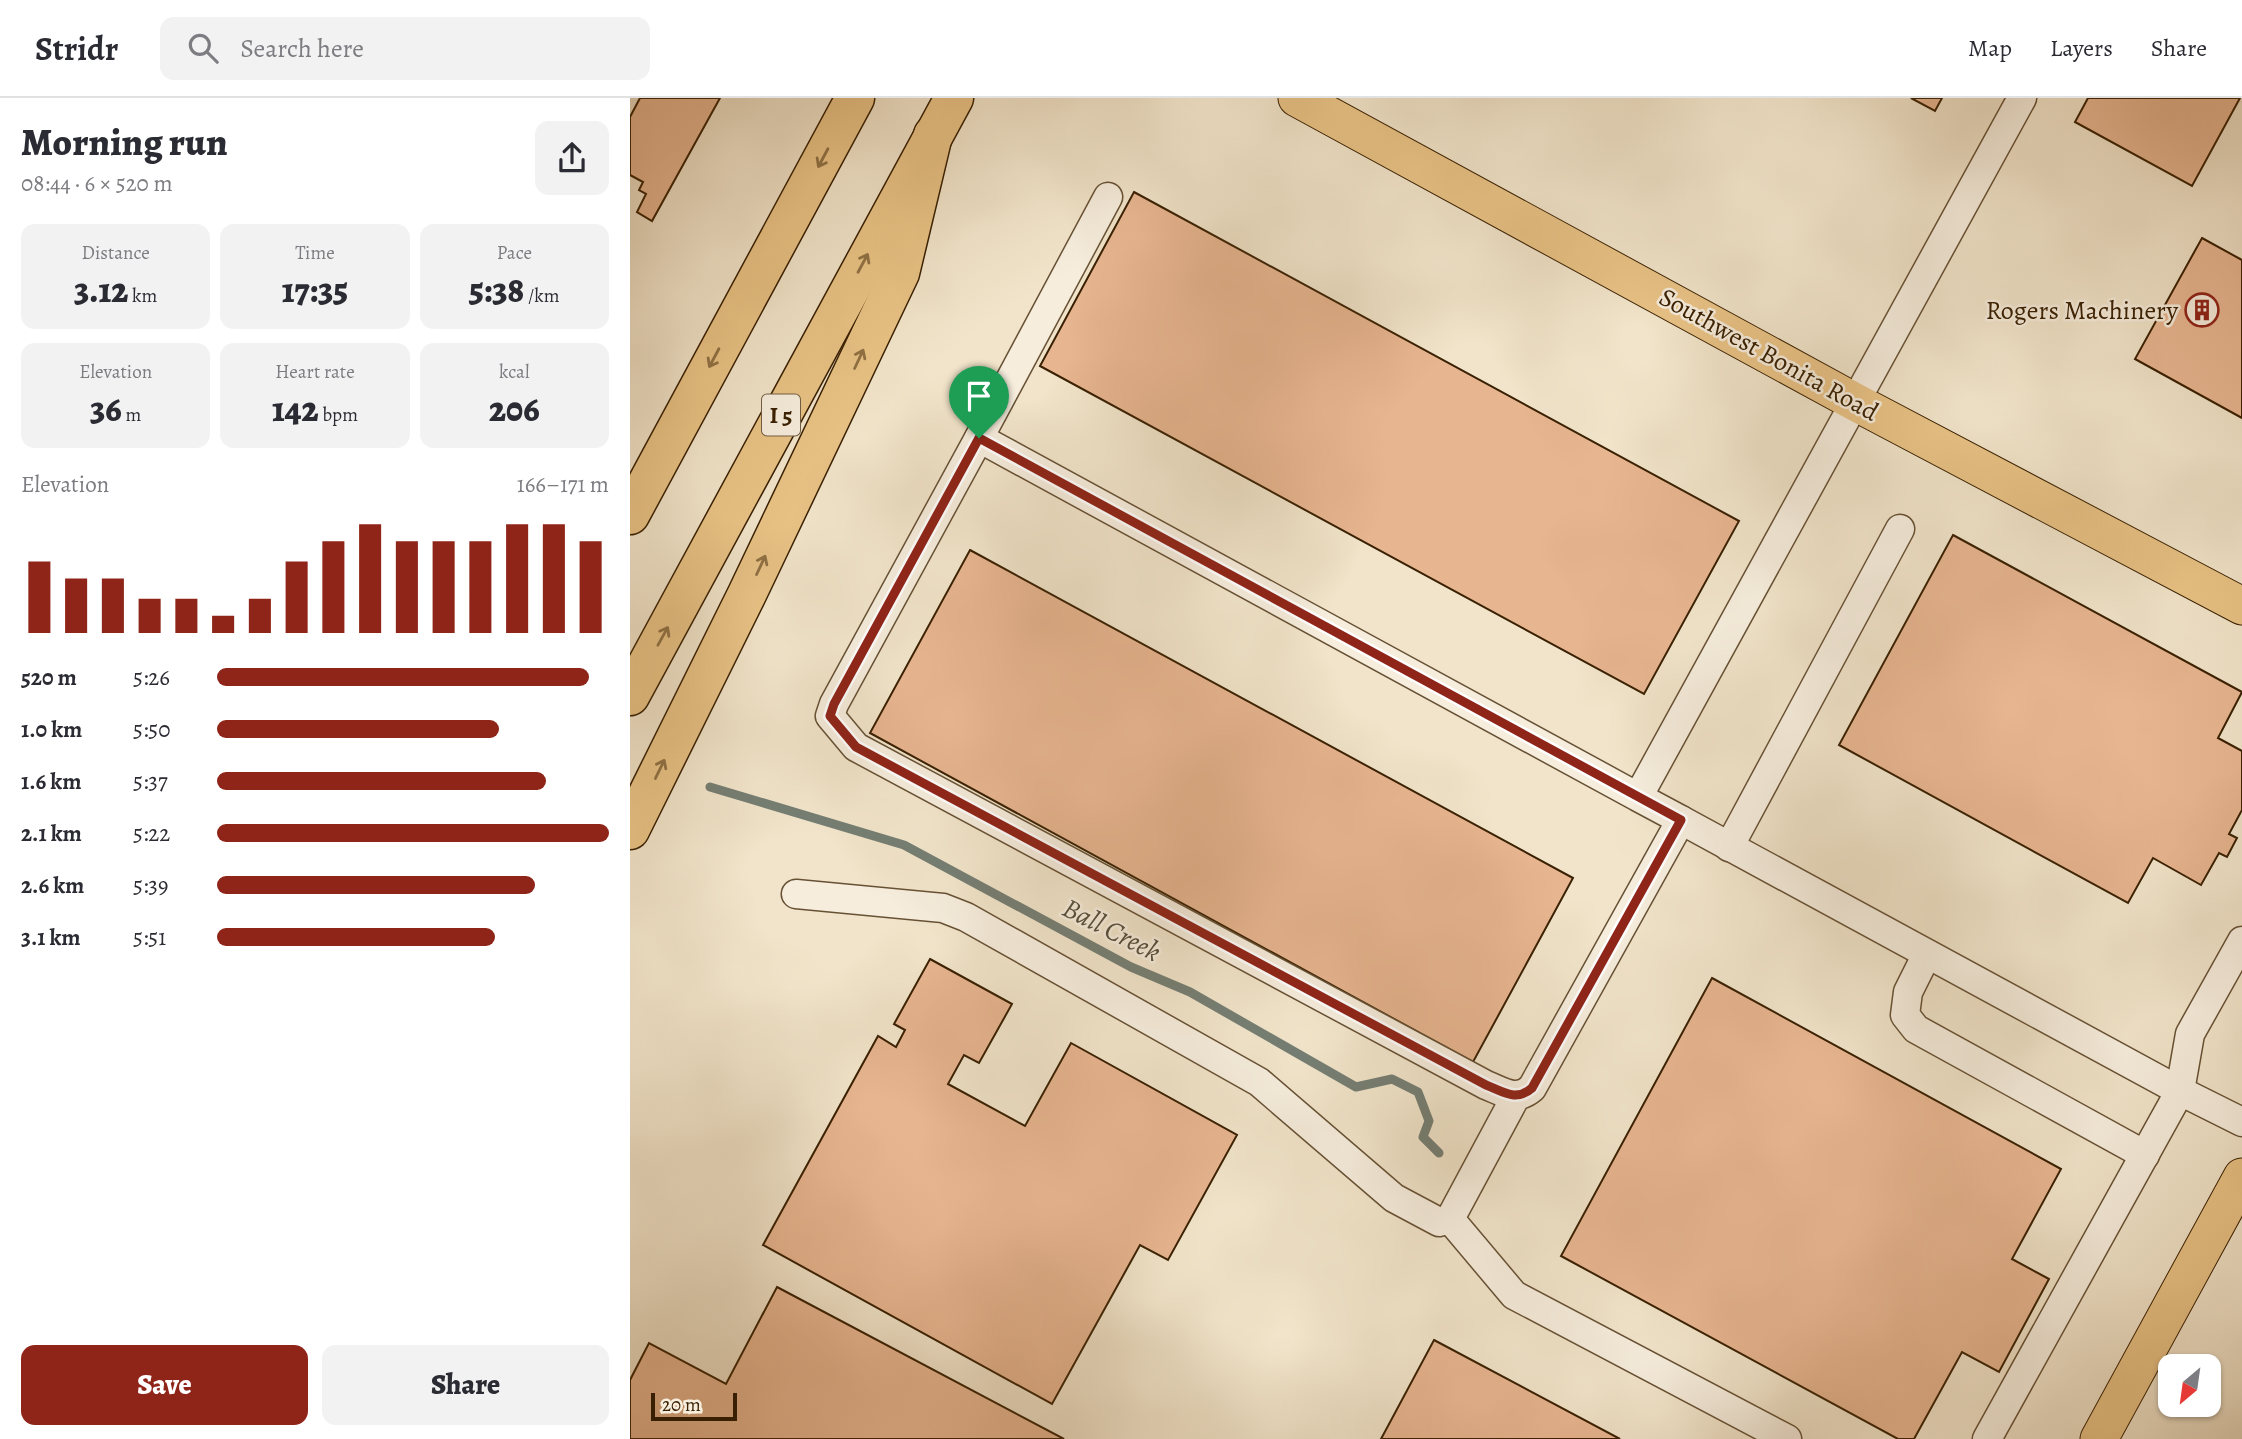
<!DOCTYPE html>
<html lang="en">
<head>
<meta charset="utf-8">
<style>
	body { margin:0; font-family:Alegreya,serif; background:#f2f2f3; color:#2b2b33; height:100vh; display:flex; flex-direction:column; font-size:26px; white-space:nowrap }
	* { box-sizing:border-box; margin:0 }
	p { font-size:23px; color:#7c7c81 }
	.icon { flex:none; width:38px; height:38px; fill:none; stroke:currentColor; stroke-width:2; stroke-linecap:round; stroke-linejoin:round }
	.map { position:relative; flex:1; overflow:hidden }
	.details { display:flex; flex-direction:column; background:#fff; width:630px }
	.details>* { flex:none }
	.needle { width:46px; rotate:209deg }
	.tools { position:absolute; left:1528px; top:1256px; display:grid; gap:14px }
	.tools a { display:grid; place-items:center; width:63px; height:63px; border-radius:14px; background:#fff; box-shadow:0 2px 5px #0004; font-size:35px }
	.scale { position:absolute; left:21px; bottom:18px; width:86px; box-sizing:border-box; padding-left:7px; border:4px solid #392002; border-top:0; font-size:19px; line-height:24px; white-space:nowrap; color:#392002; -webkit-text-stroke:5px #f6eddd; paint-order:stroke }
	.pin { position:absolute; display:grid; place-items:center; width:60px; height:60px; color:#fff; margin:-72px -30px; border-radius:50% 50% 50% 0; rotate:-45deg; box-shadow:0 0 7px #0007 }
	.pin .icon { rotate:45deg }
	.round { display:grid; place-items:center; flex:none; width:74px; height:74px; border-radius:14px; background:#f2f2f3 }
	.overview { display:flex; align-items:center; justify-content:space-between; height:119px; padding:0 21px }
	h1 { font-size:38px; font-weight:800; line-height:52px }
	.figures { display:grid; grid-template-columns:repeat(3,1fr); gap:10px; height:119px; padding:7px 21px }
	.figures div { display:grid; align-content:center; border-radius:14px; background:#f2f2f3; text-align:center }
	.figures b { font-size:35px; font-weight:800 }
	.figures small { font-size:19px; font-weight:400 }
	.figures p { font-size:19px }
	.chart { height:196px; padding:14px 21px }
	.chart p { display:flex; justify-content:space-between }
	.chart svg { width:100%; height:126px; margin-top:7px; stroke:#8f2418; stroke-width:6 }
	.cta { display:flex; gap:14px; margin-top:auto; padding:14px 21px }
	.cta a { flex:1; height:80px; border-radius:14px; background:#8f2418; color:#fff; font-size:28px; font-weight:800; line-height:80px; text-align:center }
	.cta a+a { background:#f2f2f3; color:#2b2b33 }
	ul { padding:0 21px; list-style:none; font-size:23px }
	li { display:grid; grid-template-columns:112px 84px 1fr; align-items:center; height:52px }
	li i { height:18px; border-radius:9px; background:#8f2418 }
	header { display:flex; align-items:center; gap:42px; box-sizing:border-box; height:98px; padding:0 35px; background:#fff; border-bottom:2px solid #e1e1e2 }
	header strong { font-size:33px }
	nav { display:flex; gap:38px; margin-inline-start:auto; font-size:24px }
	.search { width:490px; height:63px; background:#f2f2f3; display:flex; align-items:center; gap:18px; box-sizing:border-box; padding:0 24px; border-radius:14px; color:#7c7c81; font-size:26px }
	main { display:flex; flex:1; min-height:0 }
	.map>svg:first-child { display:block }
</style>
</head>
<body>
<header>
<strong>Stridr</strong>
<div class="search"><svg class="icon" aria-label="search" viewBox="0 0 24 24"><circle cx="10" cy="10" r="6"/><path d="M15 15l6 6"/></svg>Search here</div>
<nav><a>Map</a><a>Layers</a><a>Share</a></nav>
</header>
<main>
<section class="details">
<div class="overview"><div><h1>Morning run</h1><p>08:44 · 6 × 520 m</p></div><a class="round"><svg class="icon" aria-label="share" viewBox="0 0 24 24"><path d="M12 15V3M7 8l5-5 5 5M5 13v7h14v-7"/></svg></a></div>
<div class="figures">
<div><p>Distance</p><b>3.12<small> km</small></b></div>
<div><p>Time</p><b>17:35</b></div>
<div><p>Pace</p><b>5:38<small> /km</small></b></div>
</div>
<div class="figures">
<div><p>Elevation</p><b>36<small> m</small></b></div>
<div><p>Heart rate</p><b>142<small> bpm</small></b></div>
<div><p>kcal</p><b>206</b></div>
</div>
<div class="chart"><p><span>Elevation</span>166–171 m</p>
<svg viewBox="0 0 160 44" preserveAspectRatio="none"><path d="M5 44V19M15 44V25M25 44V25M35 44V32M45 44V32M55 44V38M65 44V32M75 44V19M85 44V12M95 44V6M105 44V12M115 44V12M125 44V12M135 44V6M145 44V6M155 44V12"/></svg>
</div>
<ul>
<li><b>520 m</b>5:26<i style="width:95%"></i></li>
<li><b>1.0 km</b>5:50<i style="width:72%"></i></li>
<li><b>1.6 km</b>5:37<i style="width:84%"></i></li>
<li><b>2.1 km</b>5:22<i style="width:100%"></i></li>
<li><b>2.6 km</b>5:39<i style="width:81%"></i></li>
<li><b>3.1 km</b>5:51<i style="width:71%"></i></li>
</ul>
<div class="cta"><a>Save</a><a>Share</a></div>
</section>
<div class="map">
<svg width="1612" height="1341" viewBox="0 0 1612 1341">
	<rect width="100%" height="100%" fill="#f1e4ca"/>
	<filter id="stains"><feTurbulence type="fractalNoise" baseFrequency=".00286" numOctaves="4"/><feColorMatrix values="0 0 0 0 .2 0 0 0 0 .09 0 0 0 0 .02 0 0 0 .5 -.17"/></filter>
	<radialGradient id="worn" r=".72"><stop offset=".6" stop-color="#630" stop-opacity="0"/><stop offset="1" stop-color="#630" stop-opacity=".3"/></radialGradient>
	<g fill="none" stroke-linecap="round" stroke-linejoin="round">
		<path stroke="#757e73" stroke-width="9" d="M80,689L274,747L501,869L560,894L726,989L762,981L788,994L799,1023L793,1039L809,1055"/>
	</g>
	<g fill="#e7b590" stroke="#392002" stroke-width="2">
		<path d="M10,0H90L22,123L7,114L16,96L9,92L13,84L0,77V19Z"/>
		<path d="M1281,0H1312L1305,13Z"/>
		<path d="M1458,0H1610L1562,88L1445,24Z"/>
		<path d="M504,94L1109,423L1014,596L410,268Z"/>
		<path d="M1572,140L1612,162V320L1505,261Z"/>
		<path d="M1323,437L1612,594L1588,640L1612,653V712L1599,736L1607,740L1597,759L1589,755L1571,787L1523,760L1498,805L1209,647Z"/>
		<path d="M340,452L943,780L843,964L240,635Z"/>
		<path d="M300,861L382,906L349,965L334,957L318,986L395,1028L441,945L607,1037L538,1162L510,1147L422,1306L133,1147L248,938L266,949L275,932L264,926Z"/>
		<path d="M1082,880L1431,1071L1382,1161L1419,1181L1369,1274L1332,1254L1284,1341H1268L931,1158Z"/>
		<path d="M147,1189L434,1341H0V1282L19,1245L96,1286Z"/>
		<path d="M804,1242L990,1341H751Z"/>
	</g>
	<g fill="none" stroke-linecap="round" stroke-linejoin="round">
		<defs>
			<g id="minor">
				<path d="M349,340L478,99"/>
				<path d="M1008,699L1051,722L902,990C886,1004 874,994 856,987L226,649L200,618L204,606L349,340L1008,699L1392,0"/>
				<path d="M1051,722L1550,993L1612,1024"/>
				<path d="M1099,749L1270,431"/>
				<path d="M166,796L313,810L336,819L629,984L764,1100L809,1124L820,1121"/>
				<path d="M1297,856L1278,894L1275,917L1286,931L1515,1057"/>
				<path d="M886,998L820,1121L884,1197L1157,1341"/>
				<path d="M1357,1341L1550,993L1560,936L1612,843"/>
			</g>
			<g id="major">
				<path d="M667,0L1225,304L1612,508"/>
				<path d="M1469,1341L1612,1079"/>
			</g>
			<g id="highway">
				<path d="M0,417L225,0"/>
				<path d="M0,598L324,0"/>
				<path d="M0,732L117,496L270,175L303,37"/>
			</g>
		</defs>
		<use href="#minor" stroke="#675134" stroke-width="31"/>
		<use href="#major" stroke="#392002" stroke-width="39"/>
		<use href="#highway" stroke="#392002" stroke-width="41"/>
		<use href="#minor" stroke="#f6eddd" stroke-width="28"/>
		<use href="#major" stroke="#e8c285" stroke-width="37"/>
		<use href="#highway" stroke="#e8c285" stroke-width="38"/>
	</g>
	<defs><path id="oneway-shaft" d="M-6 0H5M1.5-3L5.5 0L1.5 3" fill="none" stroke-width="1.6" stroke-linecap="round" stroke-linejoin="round" transform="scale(1.75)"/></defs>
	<g stroke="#907144">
		<use href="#oneway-shaft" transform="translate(193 60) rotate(118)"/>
		<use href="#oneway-shaft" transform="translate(233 165) rotate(-62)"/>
		<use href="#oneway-shaft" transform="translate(84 260) rotate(118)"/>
		<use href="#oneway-shaft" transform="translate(229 261) rotate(-65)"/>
		<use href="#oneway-shaft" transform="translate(131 467) rotate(-65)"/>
		<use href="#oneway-shaft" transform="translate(33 538) rotate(-61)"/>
		<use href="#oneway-shaft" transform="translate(30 671) rotate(-64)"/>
	</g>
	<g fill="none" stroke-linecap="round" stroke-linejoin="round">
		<defs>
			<path id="route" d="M349,340L1051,722L902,990C886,1004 874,994 856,987L226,649L200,618L204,606Z"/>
		</defs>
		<use href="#route" stroke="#fff" stroke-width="14"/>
		<use href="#route" stroke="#8f2418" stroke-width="9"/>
	</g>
	<defs>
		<symbol id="building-ring" viewBox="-11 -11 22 22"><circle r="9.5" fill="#f6eddd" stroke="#8f2418" stroke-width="1.5"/><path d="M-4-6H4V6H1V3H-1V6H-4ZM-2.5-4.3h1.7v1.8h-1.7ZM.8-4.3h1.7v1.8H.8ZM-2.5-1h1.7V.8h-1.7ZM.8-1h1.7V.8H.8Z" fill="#8f2418"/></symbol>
	</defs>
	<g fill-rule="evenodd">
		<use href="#building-ring" x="1553" y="193" width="38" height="38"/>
	</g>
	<g text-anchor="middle" stroke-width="5" stroke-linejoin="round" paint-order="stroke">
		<rect fill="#f6eddd" stroke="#725e44" stroke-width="2" x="132" y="296.5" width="38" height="41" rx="5"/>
		<g font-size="24" font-weight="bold" fill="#392002">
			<text x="151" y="325">I 5</text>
		</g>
		<g font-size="26" fill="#392002" stroke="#f6eddd" text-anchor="end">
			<text x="1548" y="221">Rogers Machinery</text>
		</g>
		<g font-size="26" fill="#392002" stroke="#f6eddd">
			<text transform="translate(1139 256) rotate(29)" y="9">Southwest Bonita Road</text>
		</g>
		<g font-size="28" font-style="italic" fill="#574f3b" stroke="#f6eddd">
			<text transform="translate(482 831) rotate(27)" y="10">Ball Creek</text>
		</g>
	</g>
	<rect width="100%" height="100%" filter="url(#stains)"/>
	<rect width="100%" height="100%" fill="url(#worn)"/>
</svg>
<div class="tools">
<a><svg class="needle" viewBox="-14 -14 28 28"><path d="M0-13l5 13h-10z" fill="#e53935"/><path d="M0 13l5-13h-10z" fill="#7c7c81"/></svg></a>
</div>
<div class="scale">20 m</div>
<div class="pin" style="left:349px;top:340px;background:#1e9e55"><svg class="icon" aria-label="arrive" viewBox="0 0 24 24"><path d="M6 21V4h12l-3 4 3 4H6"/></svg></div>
</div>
</main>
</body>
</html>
